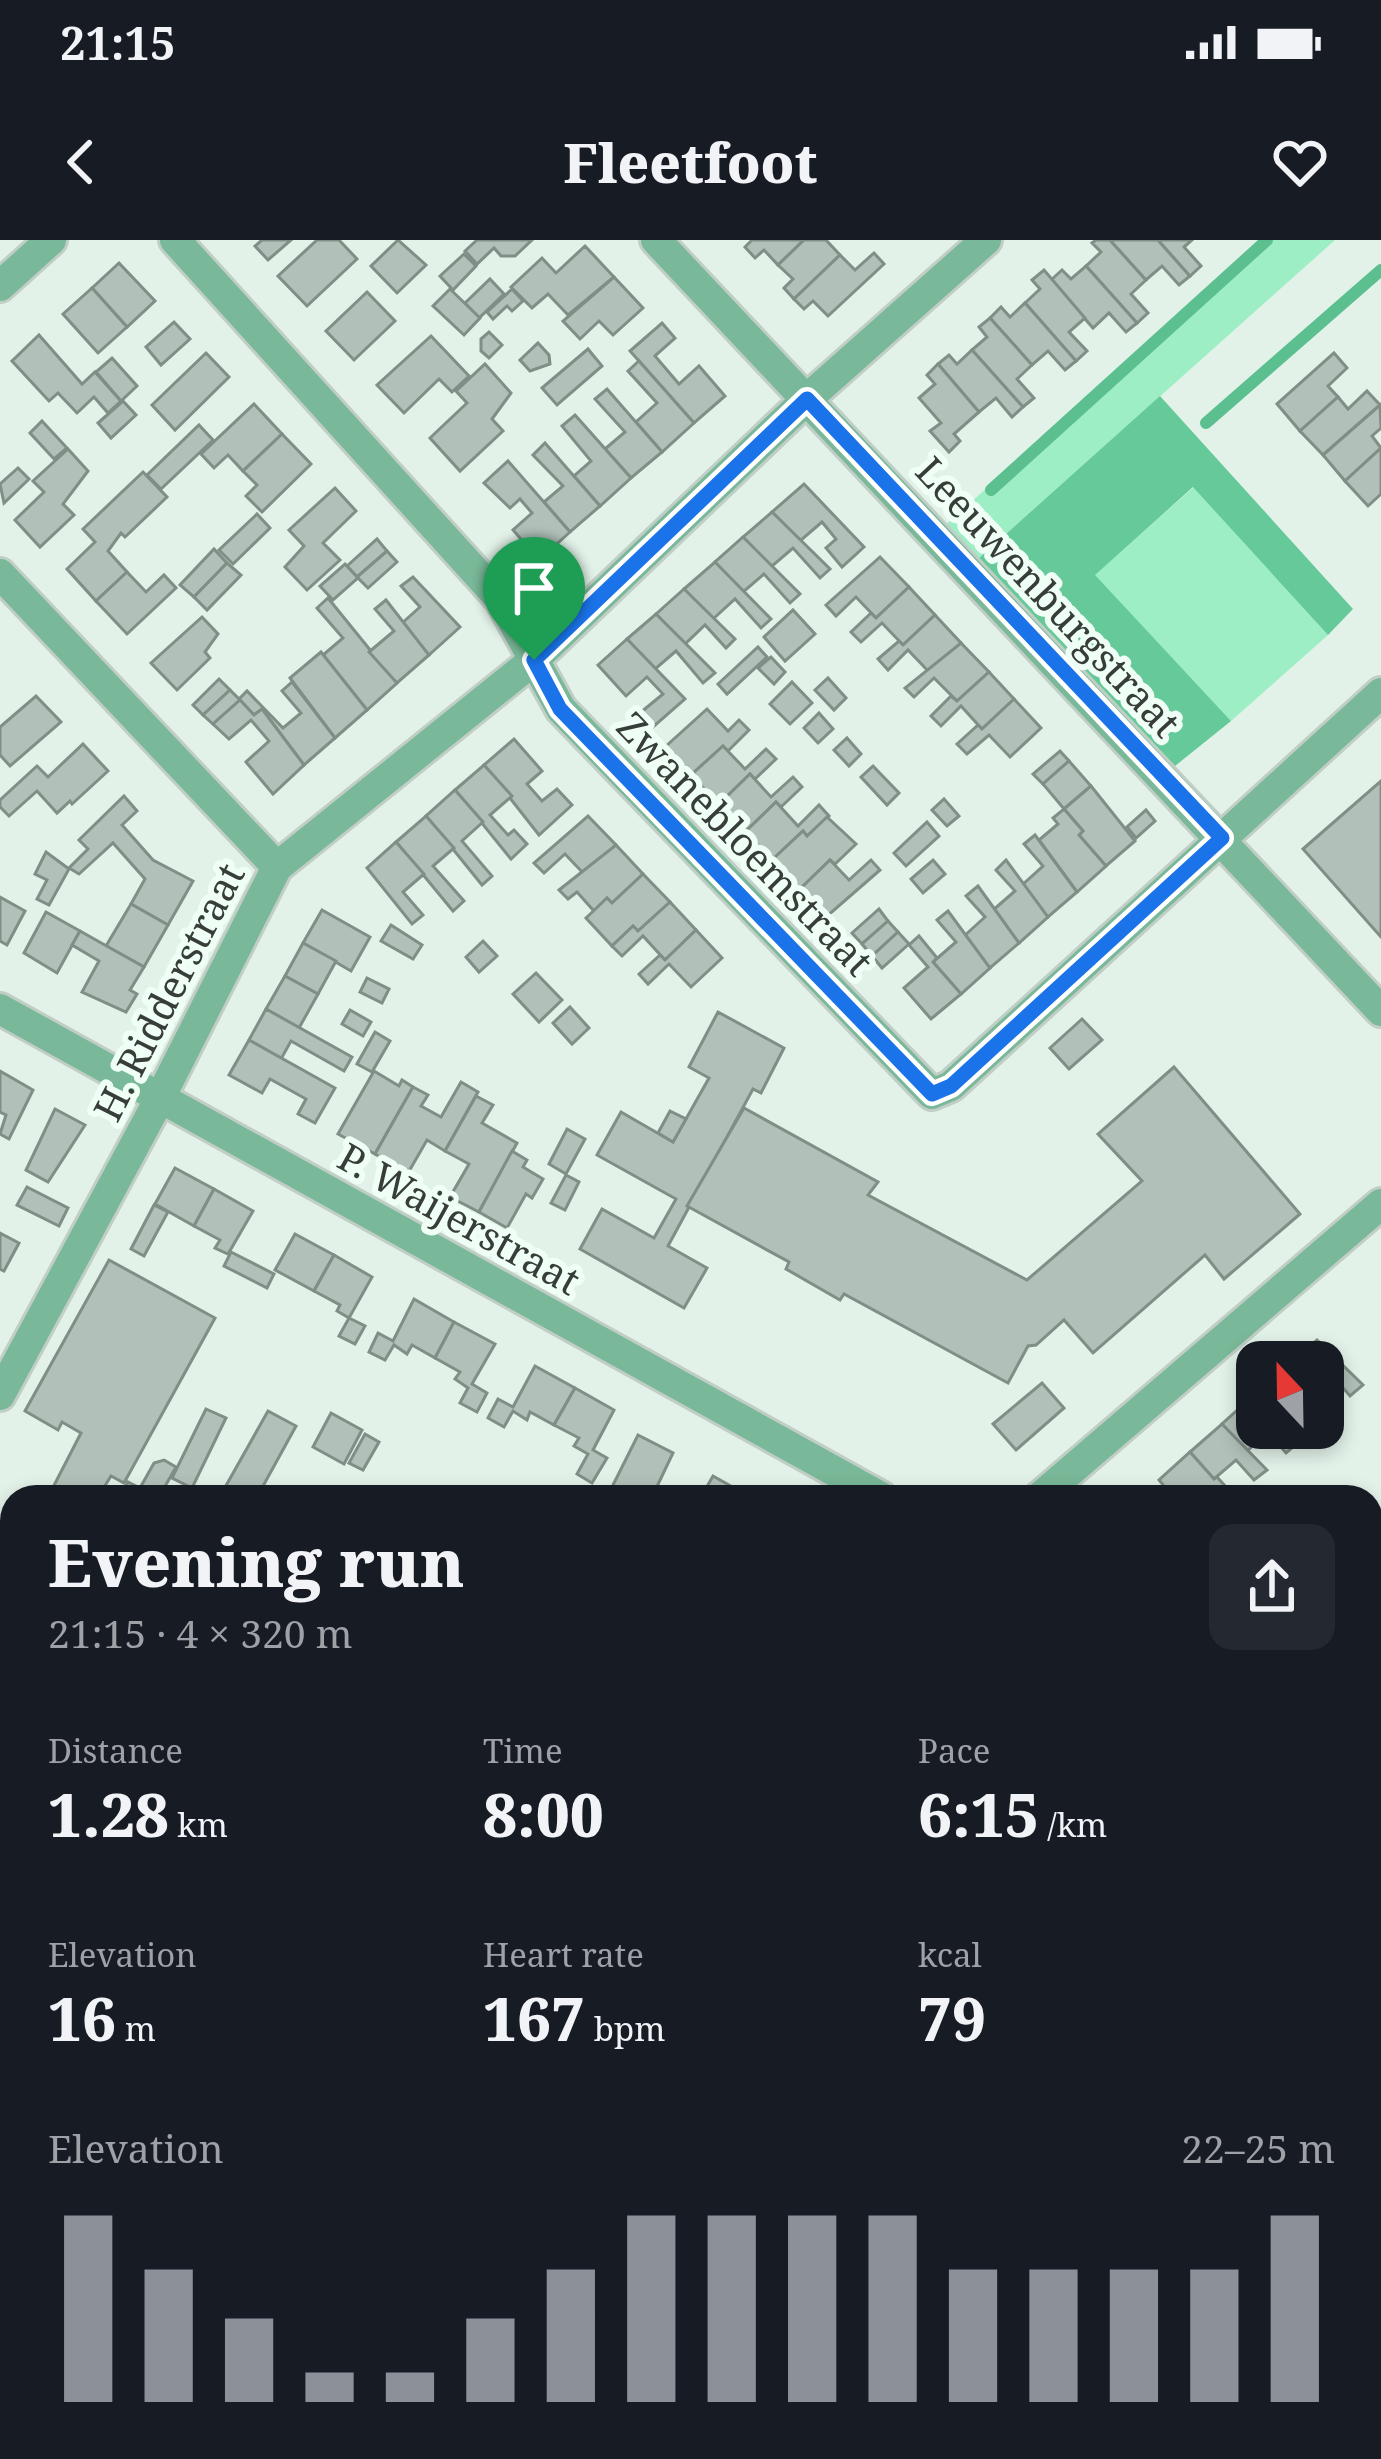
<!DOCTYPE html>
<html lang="en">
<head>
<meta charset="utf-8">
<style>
	body { margin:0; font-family:"Noto Serif",serif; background:#242831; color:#f1f3f6; height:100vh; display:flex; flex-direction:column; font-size:45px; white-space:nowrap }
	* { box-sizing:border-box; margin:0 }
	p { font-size:39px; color:#9ea1a6 }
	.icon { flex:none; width:66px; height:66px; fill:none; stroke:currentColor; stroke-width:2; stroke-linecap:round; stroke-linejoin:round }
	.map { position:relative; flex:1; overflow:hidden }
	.sheet { position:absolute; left:0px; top:1245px; width:1383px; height:975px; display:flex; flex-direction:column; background:#171b24; border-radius:36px 36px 0 0; box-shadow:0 6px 18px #0003 }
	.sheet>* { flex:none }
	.needle { width:78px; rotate:338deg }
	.buttons { position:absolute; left:1236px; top:1101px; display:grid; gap:24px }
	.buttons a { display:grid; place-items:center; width:108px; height:108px; border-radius:24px; background:#171b24; box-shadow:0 6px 18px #0003; font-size:60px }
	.pin { position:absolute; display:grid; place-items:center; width:102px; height:102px; color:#fff; margin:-123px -51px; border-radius:50% 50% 50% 0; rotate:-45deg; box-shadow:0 0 12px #0007 }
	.pin .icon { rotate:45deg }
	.round { display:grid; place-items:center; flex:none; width:126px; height:126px; border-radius:24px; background:#242831 }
	.headline { display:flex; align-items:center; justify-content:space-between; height:204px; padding:0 48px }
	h1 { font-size:66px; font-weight:800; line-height:90px }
	.figures { display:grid; grid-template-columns:repeat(3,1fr); gap:18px; height:204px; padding:12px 48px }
	.figures div { display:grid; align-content:center }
	.figures b { font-size:60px; font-weight:800 }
	.figures small { font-size:33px; font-weight:400 }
	.figures p { font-size:33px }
	.chart { height:336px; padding:24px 48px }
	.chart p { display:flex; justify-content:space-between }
	.chart svg { width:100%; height:216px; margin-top:12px; stroke:#8c9099; stroke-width:6 }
	.status { display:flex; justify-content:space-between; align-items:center; height:84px; padding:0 60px; background:#171b24; direction:ltr }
	.status svg { height:33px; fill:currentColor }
	header { display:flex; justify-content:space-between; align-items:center; height:156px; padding:0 48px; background:#171b24; font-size:54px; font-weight:800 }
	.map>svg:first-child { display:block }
</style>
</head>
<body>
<div class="status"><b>21:15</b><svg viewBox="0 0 49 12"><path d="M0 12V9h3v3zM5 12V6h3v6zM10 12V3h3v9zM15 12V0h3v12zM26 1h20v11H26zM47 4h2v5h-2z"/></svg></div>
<header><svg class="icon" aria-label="back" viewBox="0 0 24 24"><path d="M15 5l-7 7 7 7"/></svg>Fleetfoot<svg class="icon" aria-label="heart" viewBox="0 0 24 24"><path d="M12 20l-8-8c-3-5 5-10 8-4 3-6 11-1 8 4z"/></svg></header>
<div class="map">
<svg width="1381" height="2219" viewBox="0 0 1381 2219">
	<rect width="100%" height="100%" fill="#e2f2e9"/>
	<g fill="#9deec4">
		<path d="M1267,0H1335L977,320L944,286Z"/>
		<path d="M1194,247L1328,395L1231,481L1094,335Z"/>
		<path d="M0,1930L12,1938V2126L0,2130Z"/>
		<path d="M79,2208H756L761,2219H57Z"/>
	</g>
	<g fill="#65c999">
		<path d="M1160,156L1353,369L1328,395L1193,247L1095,335L1231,481L1175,526L977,320Z"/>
		<path d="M852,2208H986L1006,2219H876Z"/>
	</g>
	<path fill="#5bbf90" d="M1381,1727V2082L1371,2176V1759Z"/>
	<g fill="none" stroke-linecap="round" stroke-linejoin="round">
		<g stroke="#5bbf90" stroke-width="12">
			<path d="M1206,183L1381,30"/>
			<path d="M991,250L1267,0"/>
		</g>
	</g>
	<g fill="#b1c0b8" stroke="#808e86" stroke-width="3">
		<path d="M262,0H291L268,20L255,6Z"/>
		<path d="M317,0H339L357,19L307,66L278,36Z"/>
		<path d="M398,0L426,25L397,53L371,26Z"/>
		<path d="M477,0H532L515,16H501L494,8L477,24L465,11Z"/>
		<path d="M752,0H804L778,25L764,10L755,18L745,7Z"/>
		<path d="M804,0H826L840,15L794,59L784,48L793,39L778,25Z"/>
		<path d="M1096,0H1110L1146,40L1131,54L1148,73L1137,83L1086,26L1101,12L1092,3Z"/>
		<path d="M1110,0H1158L1190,36L1179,45L1162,26L1146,40Z"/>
		<path d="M1158,0H1192L1184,7L1201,26L1190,36Z"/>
		<path d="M585,6L614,37L568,75L548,54L532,68L511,47L542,18L556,33Z"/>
		<path d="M874,13L884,24L828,76L813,61L804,69L794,59L840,15L855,30Z"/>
		<path d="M464,14L476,26L453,50L440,36Z"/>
		<path d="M119,23L155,61L127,87L92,48Z"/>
		<path d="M1086,26L1137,83L1126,92L1109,73L1093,88L1051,40L1062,30L1071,39Z"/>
		<path d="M1044,30L1085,78L1069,92L1087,111L1076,121L1025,63L1040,49L1032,40Z"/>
		<path d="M614,37L643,68L613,95L599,81L580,99L563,81Z"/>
		<path d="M490,39L504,54L479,78L465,63Z"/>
		<path d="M92,48L127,87L98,113L63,74Z"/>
		<path d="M450,49L480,78L464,95L433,66Z"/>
		<path d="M512,49L523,61L512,71L507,66L493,79L487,72Z"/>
		<path d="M367,52L395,81L354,120L326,91Z"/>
		<path d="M1025,63L1076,121L1065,130L1048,111L1032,125L990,78L1001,67L1010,77Z"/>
		<path d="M990,78L1032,125L1017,139L1034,158L1023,167L972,110L987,97L979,87Z"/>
		<path d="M174,82L190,99L161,125L146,107Z"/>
		<path d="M662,83L675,98L655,116L679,144L699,126L725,156L694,183L630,111Z"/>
		<path d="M489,92L502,105L489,118L481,111V99Z"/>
		<path d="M39,95L82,144L95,132L121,161L108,173L94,157L77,173L58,153L49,161L12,121Z"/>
		<path d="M431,96L469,136L452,152L439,139L404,173L377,145Z"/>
		<path d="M538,103L549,115L550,124L530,131L520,120Z"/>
		<path d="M588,109L602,126L557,165L542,148Z"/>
		<path d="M972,110L1023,167L1012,177L996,158L979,172L938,124L949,115L957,124Z"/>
		<path d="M206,113L229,137L175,190L152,165Z"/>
		<path d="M1334,113L1347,128L1328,146L1338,157L1300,191L1277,164Z"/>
		<path d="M112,118L137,146L121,161L96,132Z"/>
		<path d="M639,121L694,183L662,212L636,182L657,163L628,131Z"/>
		<path d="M485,124L511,153L492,179L503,191L460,231L430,198L467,163L456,151Z"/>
		<path d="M938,124L979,172L954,194L960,201L949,212L930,191L941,183L919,158L935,144L927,135Z"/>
		<path d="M607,149L662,212L631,238L605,209L625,192L595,159Z"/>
		<path d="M1367,151L1380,165L1323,215L1300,191L1338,157L1348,169Z"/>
		<path d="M123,161L136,175L111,198L98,183Z"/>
		<path d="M254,164L282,194L243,231L228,215L214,228L201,214Z"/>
		<path d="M1380,165L1381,188L1372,196L1381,208L1345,241L1323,215Z"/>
		<path d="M575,175L631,238L600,266L574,236L591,221L562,186Z"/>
		<path d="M42,181L67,208L54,219L30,193Z"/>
		<path d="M199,185L213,200L161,249L147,235Z"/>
		<path d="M282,194L311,224L262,272L246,256L257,245L243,231Z"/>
		<path d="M545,203L600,266L570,292L544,262L563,246L533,215Z"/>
		<path d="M1381,208V254L1368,266L1345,241Z"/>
		<path d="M68,209L88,231L63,264L74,275L40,307L15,280L44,252L33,241Z"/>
		<path d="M508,221L570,292L539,320L513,290L532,273L520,259L510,268L484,243Z"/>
		<path d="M18,228L29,239L4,263L0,244Z"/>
		<path d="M143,232L167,257L125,297L121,293L108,311L127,332L96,361L67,329L95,302L83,289Z"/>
		<path d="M804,244L864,307L842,327L826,308L836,299L822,282L800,301L772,272Z"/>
		<path d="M335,248L356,271L323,303L340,320L307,350L285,327L304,306L289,290Z"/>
		<path d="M772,272L830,329L820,338L793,308L771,327L743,297Z"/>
		<path d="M257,274L270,288L233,324L219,310Z"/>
		<path d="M743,297L800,354L790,363L764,334L742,353L715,322Z"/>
		<path d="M377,299L387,311L357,337L347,326Z"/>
		<path d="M214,309L227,323L194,357L180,345Z"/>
		<path d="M387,311L397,322L368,348L357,337Z"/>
		<path d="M880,317L909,347L876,378L856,357L836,376L826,365Z"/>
		<path d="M715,322L771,379L761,388L735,359L712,380L684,349Z"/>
		<path d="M227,323L241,335L207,370L194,357Z"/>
		<path d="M345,324L358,338L333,360L320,346Z"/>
		<path d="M127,332L146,352L164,335L176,348L127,394L96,361Z"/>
		<path d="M413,337L460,387L429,415L401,384L420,367L401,346Z"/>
		<path d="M909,347L935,375L903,405L882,383L861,402L851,392L871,373L876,378Z"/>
		<path d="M684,349L735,399L726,408L705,385L684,405L656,374Z"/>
		<path d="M328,358L397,443L367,470L323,415L343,398L317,368Z"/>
		<path d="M386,360L429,415L397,443L369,412L394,391L375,369Z"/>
		<path d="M793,370L815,394L785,421L764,397Z"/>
		<path d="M656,374L715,433L703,443L676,411L654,430L627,399Z"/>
		<path d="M935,375L961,403L929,432L908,410L888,430L878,419L899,401L903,405Z"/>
		<path d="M202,377L218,394L205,412L210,418L177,450L151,423Z"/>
		<path d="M627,399L685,459L653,487L640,473L663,454L647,437L626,456L598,425Z"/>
		<path d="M961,403L989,432L957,461L934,438L914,457L905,448Z"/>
		<path d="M758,407L767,417L727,454L718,444Z"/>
		<path d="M321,412L367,470L335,498L290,438Z"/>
		<path d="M771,417L785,432L774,444L758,428Z"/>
		<path d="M989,432L1014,459L982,489L961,466L941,486L931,476L951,456L957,461Z"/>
		<path d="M828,438L846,458L834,470L815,450Z"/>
		<path d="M219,439L230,450L203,475L193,465Z"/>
		<path d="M292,442L335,498L304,525L262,469L254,475L239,459L247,451L283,488L301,473L282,451Z"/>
		<path d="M792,442L812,463L790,484L770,464Z"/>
		<path d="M230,450L240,460L213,484L203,475Z"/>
		<path d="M36,456L61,482L10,526L0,515V487Z"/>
		<path d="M1014,459L1041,488L1010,517L989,495L967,514L957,504L978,485L982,489Z"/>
		<path d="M240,460L254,475L262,469L304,525L273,554L246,522L269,501L251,480L229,499L213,484Z"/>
		<path d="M707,469L728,491L739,480L749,490L728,511L723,506L691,535L665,507Z"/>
		<path d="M819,473L833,489L818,503L804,488Z"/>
		<path d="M847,498L861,514L849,526L834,510Z"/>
		<path d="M514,499L542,531L527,544L542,561L557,549L572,565L539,595L484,525Z"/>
		<path d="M83,504L108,531L72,564L70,561L57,573L37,551L9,576L0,567V560L37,526L48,537Z"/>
		<path d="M723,506L745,529L766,509L776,519L755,539L750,534L719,564L691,535Z"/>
		<path d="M1060,511L1069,521L1043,544L1033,534Z"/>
		<path d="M1069,521L1091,546L1064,569L1043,544Z"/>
		<path d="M484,525L512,556L490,575L508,595L514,590L527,604L511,619L455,550Z"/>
		<path d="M873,526L899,553L887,565L861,537Z"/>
		<path d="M750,534L771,557L793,537L802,547L781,567L776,562L745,592L719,564Z"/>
		<path d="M1381,541V697L1303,609Z"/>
		<path d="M1091,546L1135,601L1106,626L1079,595L1083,591L1064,569Z"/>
		<path d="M455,550L483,582L462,601L492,636L482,645L426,576Z"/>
		<path d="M124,556L137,571L122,585L153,620L193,641L168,685L131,664L145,639L113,603L79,634L69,628L88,609L79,600Z"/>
		<path d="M944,559L959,576L947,586L932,570Z"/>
		<path d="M776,562L798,586L819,565L829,576L807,596L803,591L772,620L745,592Z"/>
		<path d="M1064,569L1083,591L1079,595L1106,626L1077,652L1039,600L1058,584L1053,578Z"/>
		<path d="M1146,570L1155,581L1136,598L1127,587Z"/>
		<path d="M426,576L454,608L433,626L464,661L453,671L396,602Z"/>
		<path d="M588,576L616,605L584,634L565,614L544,633L534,623Z"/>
		<path d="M827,577L856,604L835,624L830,620L799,650L772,620L803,591L807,596Z"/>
		<path d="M927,582L939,596L906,626L894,613Z"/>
		<path d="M1035,595L1077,652L1048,677L1021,646L1043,626L1024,604Z"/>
		<path d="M396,602L424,634L403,652L423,675L412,684L367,628Z"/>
		<path d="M616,605L643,634L612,663L607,658L594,671L577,652L568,659L559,650Z"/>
		<path d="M46,612L69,629L49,665L37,659L47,640L35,634Z"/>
		<path d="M830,620L849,640L871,620L880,630L825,678L799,650Z"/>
		<path d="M933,620L945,634L923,653L911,639Z"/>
		<path d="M1006,620L1048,677L1019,703L992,671L1015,651L996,630Z"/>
		<path d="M643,634L670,662L638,691L633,686L612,706L586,678L607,658L612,663Z"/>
		<path d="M978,646L1019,703L990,728L963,697L985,677L966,656Z"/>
		<path d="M0,657L25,671L7,705L0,701Z"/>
		<path d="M670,662L696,690L665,720L643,696L622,716L612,706L633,686L638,691Z"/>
		<path d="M131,664L168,685L144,727L106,706Z"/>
		<path d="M879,669L888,681L862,704L852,693Z"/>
		<path d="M322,670L370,697L351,731L303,703Z"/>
		<path d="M948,671L990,728L961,754L933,722L956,702L937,680Z"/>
		<path d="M46,672L80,691L57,733L24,713Z"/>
		<path d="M888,681L898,692L872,716L862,704Z"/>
		<path d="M391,685L422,705L413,719L381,701Z"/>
		<path d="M696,690L722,718L691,747L669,724L648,744L639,734L660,715L665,720Z"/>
		<path d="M80,691L144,727L130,750L137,754L126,772L82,752L99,721L72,705Z"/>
		<path d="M898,692L909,704L882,728L872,716Z"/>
		<path d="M919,696L937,718L933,722L961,754L931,779L904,748L928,727L909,705Z"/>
		<path d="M483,701L497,716L479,732L466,717Z"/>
		<path d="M303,703L336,721L318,754L285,736Z"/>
		<path d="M536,733L562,760L539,782L513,754Z"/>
		<path d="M285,736L318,754L299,788L266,769Z"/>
		<path d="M367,738L389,749L382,763L360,752Z"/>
		<path d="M570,767L589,788L572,804L553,783Z"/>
		<path d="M266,769L352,817L344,831L291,801L281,819L249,800Z"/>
		<path d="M350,770L371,782L363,796L342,784Z"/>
		<path d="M718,772L784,808L761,853L753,849L668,1006L707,1028L684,1068L580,1009L602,969L654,998L676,959L597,915L621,872L673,902L709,838L689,827Z"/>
		<path d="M1082,779L1102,800L1069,829L1050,808Z"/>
		<path d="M375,792L390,801L372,832L357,824Z"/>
		<path d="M249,800L335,848L315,883L298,874L306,859L270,839L262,853L229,835Z"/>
		<path d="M1174,827L1300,974L1224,1039L1205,1015L1093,1113L1064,1080L1036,1105L1028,1106L1008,1143L844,1054L840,1060L786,1029L789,1022L687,966L744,868L878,942L868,955L1027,1040L1142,941L1098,894Z"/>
		<path d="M0,831L33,850L9,899L0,894L6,875L0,872Z"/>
		<path d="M374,831L399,846L402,840L413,847L375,914L338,894Z"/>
		<path d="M461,842L478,852L445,911L427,900L408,933L375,914L413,847L428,855L421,866L441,877Z"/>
		<path d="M476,856L493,865L482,883L517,903L479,972L450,957L469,924L445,911Z"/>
		<path d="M55,869L85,885L48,942L26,930Z"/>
		<path d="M670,871L686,879L673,902L658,893Z"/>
		<path d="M567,889L585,899L566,934L549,924Z"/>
		<path d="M512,911L527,920L523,927L543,939L532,958L526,954L507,988L479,972Z"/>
		<path d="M175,928L214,949L194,986L155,964Z"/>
		<path d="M566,935L579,942L565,970L551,963Z"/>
		<path d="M27,947L68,968L59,986L17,965Z"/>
		<path d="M214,949L253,971L228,1014L215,1008L220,1000L194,986Z"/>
		<path d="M154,965L168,972L144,1016L131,1009Z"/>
		<path d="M0,993L19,1003L4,1031L0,1029Z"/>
		<path d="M295,994L334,1015L314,1051L275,1030Z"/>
		<path d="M231,1012L274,1034L267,1048L224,1026Z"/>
		<path d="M334,1015L372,1037L349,1078L337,1071L340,1065L314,1051Z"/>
		<path d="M109,1020L215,1078L124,1243L111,1236L98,1257H48L81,1193L62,1182L58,1190L25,1171Z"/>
		<path d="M414,1059L454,1082L435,1118L412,1105L407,1114L394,1105L385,1120L369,1112L378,1093L393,1101Z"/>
		<path d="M349,1078L365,1086L355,1104L339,1096Z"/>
		<path d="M454,1082L495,1104L472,1144L487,1153L477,1172L460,1163L468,1148L455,1139L460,1132L435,1118Z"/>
		<path d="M1317,1100L1363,1145L1350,1156L1332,1135L1323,1143V1122H1292Z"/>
		<path d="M535,1126L575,1148L554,1185L530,1172L527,1180L513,1171L504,1187L488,1178L498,1159L513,1167Z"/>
		<path d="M1042,1143L1064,1168L1016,1210L993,1184Z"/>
		<path d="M575,1148L614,1170L593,1210L607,1218L592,1243L577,1234L588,1214L574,1206L579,1198L554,1185Z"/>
		<path d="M1253,1156L1257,1188H1287L1299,1202L1286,1213L1268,1192L1246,1212L1222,1184Z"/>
		<path d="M206,1169L226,1178L192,1248L172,1238Z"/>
		<path d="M268,1171L296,1186L257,1257H234L223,1251Z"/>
		<path d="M331,1173L362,1190L344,1224L313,1207Z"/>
		<path d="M1222,1184L1267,1230L1254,1240L1236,1220L1214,1239L1190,1212Z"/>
		<path d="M365,1194L379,1202L363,1230L349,1223Z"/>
		<path d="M638,1195L673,1213L652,1257H607Z"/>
		<path d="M1190,1212L1214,1239L1217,1237L1235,1257H1212L1204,1247L1193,1257H1173L1159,1240Z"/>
		<path d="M164,1220L176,1227L159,1257H120L128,1242L140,1248L154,1223Z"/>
		<path d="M713,1236L747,1255L746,1257H701Z"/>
		<path d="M1371,1337L1381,1349V1424L1371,1412Z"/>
		<path d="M1371,1412L1381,1424V1479L1371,1468Z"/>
		<path d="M12,1785V1878L0,1870V1804Z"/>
	</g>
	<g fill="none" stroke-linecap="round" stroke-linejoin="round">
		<defs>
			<path id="lane" d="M1220,2219L1224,2208"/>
			<g id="street">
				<path d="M175,0L501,360L561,469L932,854L951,846L1381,453"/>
				<path d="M656,0L1381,771"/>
				<path d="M0,46L51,0"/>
				<path d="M0,334L277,627"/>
				<path d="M0,769L881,1257"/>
				<path d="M0,1155L160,858L277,627L534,420L807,159L986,0"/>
				<path d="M1040,1257L1381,964"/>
				<path d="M1371,1987L1381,1989"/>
			</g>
			<g id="secondary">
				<path d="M0,1338L12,1344"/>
				<path d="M1371,1592L1381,1583"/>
				<path d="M9,2219L27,2208"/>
			</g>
		</defs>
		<use href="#lane" stroke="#c0cec6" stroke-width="30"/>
		<use href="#street" stroke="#c0cec6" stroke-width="36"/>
		<use href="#secondary" stroke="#c0cec6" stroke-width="36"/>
		<use href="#lane" stroke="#79b898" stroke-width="24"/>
		<use href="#street" stroke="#79b898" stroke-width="30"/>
		<use href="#secondary" stroke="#2f9c6e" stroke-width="30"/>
	</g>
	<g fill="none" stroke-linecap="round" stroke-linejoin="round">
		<defs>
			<path id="route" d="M807,159L1222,598L951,846L932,854L560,469L534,420Z"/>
		</defs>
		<use href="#route" stroke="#fff" stroke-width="24"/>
		<use href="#route" stroke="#1a73e8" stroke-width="15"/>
	</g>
	<g text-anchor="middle" stroke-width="12" stroke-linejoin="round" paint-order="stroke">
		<g font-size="39" fill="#373d39" stroke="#effff6">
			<text transform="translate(1048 357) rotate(47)" y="14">Leeuwenburgstraat</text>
			<text transform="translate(745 604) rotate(46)" y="14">Zwanebloemstraat</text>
			<text transform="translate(169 752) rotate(-63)" y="14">H. Ridderstraat</text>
			<text transform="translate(459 979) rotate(29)" y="14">P. Waijerstraat</text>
		</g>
	</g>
</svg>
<div class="buttons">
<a><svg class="needle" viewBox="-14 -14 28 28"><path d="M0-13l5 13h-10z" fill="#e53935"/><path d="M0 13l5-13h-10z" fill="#9ea1a6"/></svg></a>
</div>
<div class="pin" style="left:534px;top:420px;background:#1e9e55"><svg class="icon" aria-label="arrive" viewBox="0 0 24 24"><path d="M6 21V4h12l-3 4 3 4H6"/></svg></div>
<section class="sheet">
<div class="headline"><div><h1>Evening run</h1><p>21:15 · 4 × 320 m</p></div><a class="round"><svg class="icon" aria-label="share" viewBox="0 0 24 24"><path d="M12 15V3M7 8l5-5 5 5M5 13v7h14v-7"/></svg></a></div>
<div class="figures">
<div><p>Distance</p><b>1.28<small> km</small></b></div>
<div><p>Time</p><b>8:00</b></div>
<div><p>Pace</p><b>6:15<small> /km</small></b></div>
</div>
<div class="figures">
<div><p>Elevation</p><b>16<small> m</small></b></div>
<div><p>Heart rate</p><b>167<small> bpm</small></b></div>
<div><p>kcal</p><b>79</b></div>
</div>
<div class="chart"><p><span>Elevation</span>22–25 m</p>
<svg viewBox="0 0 160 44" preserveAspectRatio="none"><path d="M5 44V6M15 44V17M25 44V27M35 44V38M45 44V38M55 44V27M65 44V17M75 44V6M85 44V6M95 44V6M105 44V6M115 44V17M125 44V17M135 44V17M145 44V17M155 44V6"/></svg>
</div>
</section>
</div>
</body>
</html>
